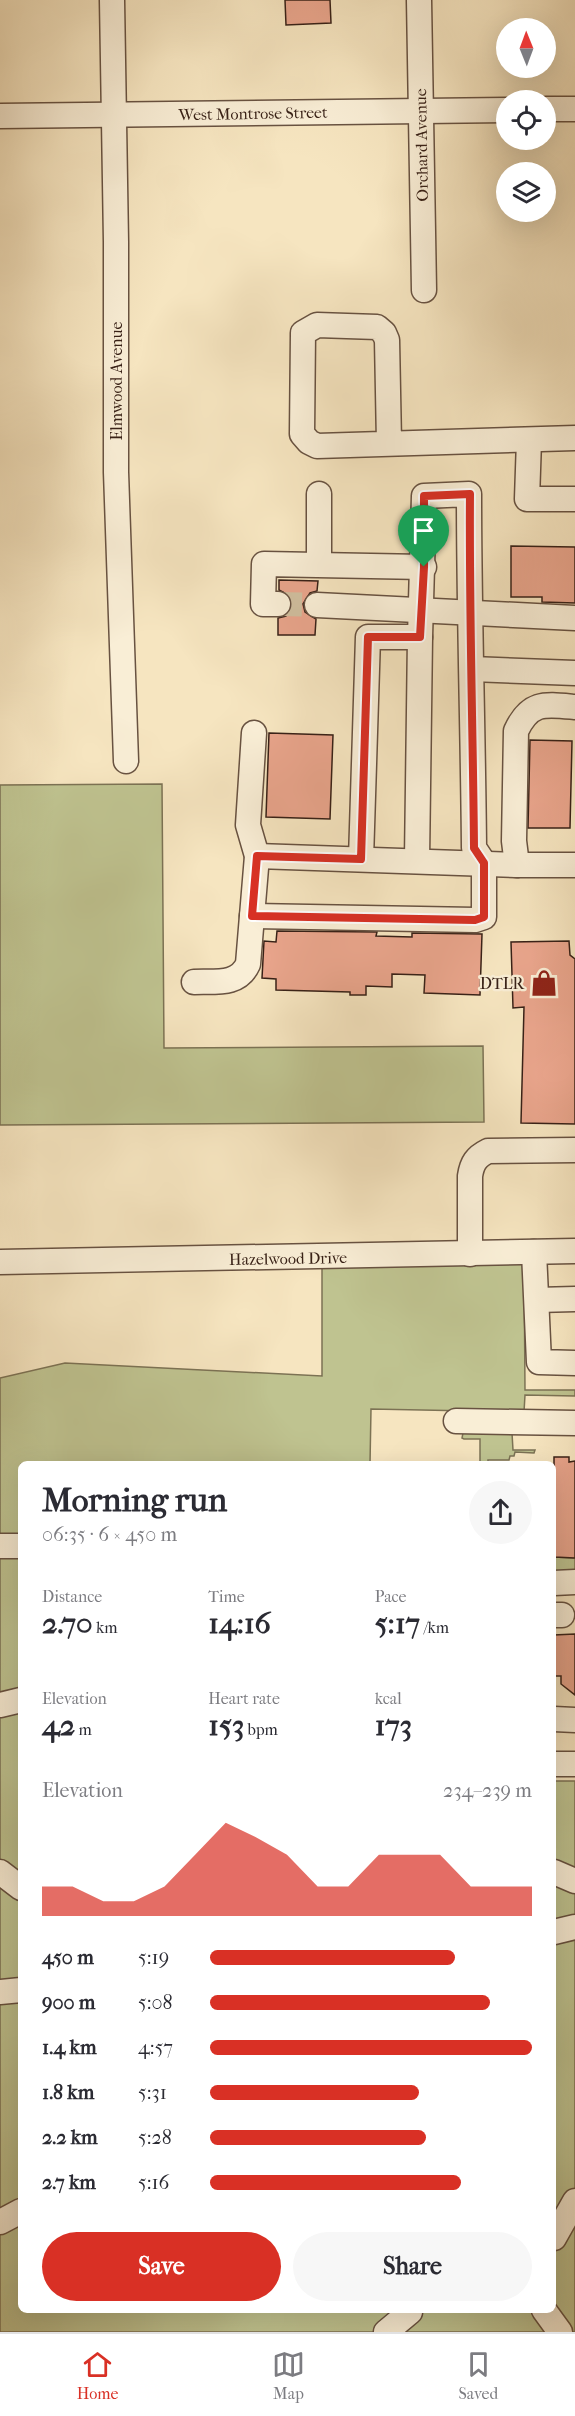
<!DOCTYPE html>
<html lang="en">
<head>
<meta charset="utf-8">
<style>
	body { margin:0; font-family:"IM FELL French Canon",serif; background:#f7f7f7; color:#2b2b33; height:100vh; display:flex; flex-direction:column; font-size:22px; white-space:nowrap }
	* { box-sizing:border-box; margin:0 }
	p { font-size:20px; color:#7c7c81 }
	.icon { flex:none; width:33px; height:33px; fill:none; stroke:currentColor; stroke-width:2; stroke-linecap:round; stroke-linejoin:round }
	.map { position:relative; flex:1; overflow:hidden }
	.panel { position:absolute; left:18px; top:1461px; width:538px; height:852px; display:flex; flex-direction:column; background:#fff; border-radius:9px; box-shadow:0 6px 24px #0002 }
	.panel>* { flex:none }
	.needle { width:39px; rotate:359deg }
	.controls { position:absolute; left:496px; top:18px; display:grid; gap:12px }
	.controls a { display:grid; place-items:center; width:60px; height:60px; border-radius:50%; background:#fff; box-shadow:0 6px 24px #0002; font-size:30px }
	.pin { position:absolute; display:grid; place-items:center; width:51px; height:51px; color:#fff; margin:-62px -26px; border-radius:50% 50% 50% 0; rotate:-45deg; box-shadow:0 0 6px #0007 }
	.pin .icon { rotate:45deg }
	.round { display:grid; place-items:center; flex:none; width:63px; height:63px; border-radius:32px; background:#f7f7f7 }
	.head { display:flex; align-items:center; justify-content:space-between; height:102px; padding:0 24px }
	h1 { font-size:33px; font-weight:800; line-height:45px }
	.stats { display:grid; grid-template-columns:repeat(3,1fr); gap:9px; height:102px; padding:6px 24px }
	.stats div { display:grid; align-content:center }
	.stats b { font-size:30px; font-weight:800 }
	.stats small { font-size:16px; font-weight:400 }
	.stats p { font-size:16px }
	.chart { height:168px; padding:12px 24px }
	.chart p { display:flex; justify-content:space-between }
	.chart svg { width:100%; height:108px; margin-top:6px; fill:#d93025; opacity:.7 }
	.button { display:flex; gap:12px; margin-top:auto; padding:12px 24px }
	.button a { flex:1; height:69px; border-radius:36px; background:#d93025; color:#fff; font-size:24px; font-weight:800; line-height:69px; text-align:center }
	.button a+a { background:#f7f7f7; color:#2b2b33 }
	ul { padding:0 24px; list-style:none; font-size:20px }
	li { display:grid; grid-template-columns:96px 72px 1fr; align-items:center; height:45px }
	li i { height:15px; border-radius:8px; background:#d93025 }
	.menu { display:flex; justify-content:space-around; align-items:center; height:84px; border-top:2px solid #e1e1e2; background:#fff; font-size:16px; color:#7c7c81 }
	.menu a { display:grid; justify-items:center; gap:3px }
	.menu .selected { color:#d93025 }
	.map>svg:first-child { display:block }
</style>
</head>
<body>
<div class="map">
<svg width="575" height="2332" viewBox="0 0 575 2332">
	<rect width="100%" height="100%" fill="#f6e5c0"/>
	<filter id="stains"><feTurbulence type="fractalNoise" baseFrequency=".00333" numOctaves="4"/><feColorMatrix values="0 0 0 0 .2 0 0 0 0 .09 0 0 0 0 .02 0 0 0 .5 -.17"/></filter>
	<radialGradient id="worn" r=".72"><stop offset=".6" stop-color="#630" stop-opacity="0"/><stop offset="1" stop-color="#630" stop-opacity=".3"/></radialGradient>
	<g fill="#bfc390" stroke="#7c7254" stroke-width="1.5">
		<path d="M162,784L164,1048L483,1046L484,1122L0,1125V785Z"/>
		<path d="M322,1257L524,1259L525,1390H575V1396L525,1395L524,1412L371,1409L370,1464H21V2310H554V1781H575V2332H0V1378L65,1363L322,1376Z"/>
		<path d="M463,1433H512L513,1450H535L534,1453L515,1452L514,1456H510L509,1460H488V1464H480V1439H464L462,1438Z"/>
		<path d="M554,1557L575,1558V1574H554Z"/>
	</g>
	<g fill="#e8a48b" stroke="#382117" stroke-width="1.5">
		<path d="M285,0H330L331,23L286,25Z"/>
		<path d="M511,546L575,547V603L542,602V597H511Z"/>
		<path d="M279,580L318,581L317,591L310,593L303,604L305,612L316,619L315,635H278V618L286,616L292,605L290,596L279,590Z"/>
		<path d="M269,733L333,735L330,819L266,817Z"/>
		<path d="M530,740L572,741L570,828H528Z"/>
		<path d="M277,931L377,932L376,936L412,937V933L482,934L480,995L424,993L425,975L392,974V987L366,986V995H350V992L276,990V979L262,978L264,941L276,942Z"/>
		<path d="M569,941L570,955L575,959V1124L521,1123L524,1007L513,1008L511,942Z"/>
		<path d="M554,1457H569V1462L575,1461V1558L554,1557Z"/>
		<path d="M575,1634V1695L561,1684V1676H554V1635Z"/>
	</g>
	<g fill="none" stroke-linecap="round" stroke-linejoin="round">
		<path stroke="#d0be9e" stroke-width="24" stroke-dasharray="24 12" stroke-linecap="butt" d="M278,604L317,605"/>
		<defs>
			<g id="minor">
				<path d="M112,0L116,242V472L126,761"/>
				<path d="M419,0L424,290"/>
				<path d="M546,109H575"/>
				<path d="M0,116L507,110"/>
				<path d="M529,440L527,499H575"/>
				<path d="M389,443L387,340L384,333L377,327L317,325L303,333L302,434L309,442L317,446L575,438"/>
				<path d="M319,564V494"/>
				<path d="M278,604H263L264,564L424,567"/>
				<path d="M317,605L575,618"/>
				<path d="M472,669L575,673"/>
				<path d="M257,856L517,865H575"/>
				<path d="M361,859L368,637H420L417,860"/>
				<path d="M517,865L514,841L516,731C530,701 545,704 575,707"/>
				<path d="M252,916L475,920L484,917V863L474,848C473,730 469,612 469,494L424,496L420,637"/>
				<path d="M194,982C215,981 238,986 248,964L257,856L248,825L254,733"/>
				<path d="M534,1252L539,1362L575,1363"/>
				<path d="M470,1254V1176C472,1163 476,1157 488,1151L575,1150"/>
				<path d="M0,1262L575,1251"/>
				<path d="M537,1300L575,1299"/>
				<path d="M456,1421L575,1423"/>
				<path d="M0,1546H21"/>
				<path d="M554,1583L575,1582"/>
				<path d="M554,1615H562"/>
				<path d="M0,1705L21,1700"/>
				<path d="M554,1719L575,1720"/>
				<path d="M554,1764H575"/>
				<path d="M0,1872L21,1888"/>
				<path d="M554,1872L575,1881"/>
				<path d="M554,1932L575,1927"/>
				<path d="M0,1992L21,1990"/>
				<path d="M0,2222L21,2211"/>
				<path d="M554,2238L575,2201"/>
				<path d="M544,2310L560,2332"/>
				<path d="M386,2332L410,2312"/>
			</g>
		</defs>
		<use href="#minor" stroke="#685241" stroke-width="27"/>
		<use href="#minor" stroke="#f9eed6" stroke-width="24"/>
	</g>
	<g fill="none" stroke-linecap="round" stroke-linejoin="round">
		<defs>
			<path id="route" d="M470,494C469,612 473,730 474,848L484,863V917L475,920L252,916L257,856L361,859L368,637H420L424,567V496Z"/>
		</defs>
		<use href="#route" stroke="#fff" stroke-width="12"/>
		<use href="#route" stroke="#d93025" stroke-width="8"/>
	</g>
	<defs>
		<symbol id="shop-bare" viewBox="-9 -9 18 18"><path d="M-5-2.5h2.3a2.7 3.5 0 0 1 5.4 0H5L5.5 6h-11ZM-1.5-2.5h3a1.5 2.3 0 0 0-3 0Z" fill="#8f2418" stroke="#f9eed6" stroke-width="2.5" paint-order="stroke"/></symbol>
	</defs>
	<g fill-rule="evenodd">
		<use href="#shop-bare" x="525" y="964" width="38" height="38"/>
	</g>
	<g text-anchor="middle" stroke-width="4.5" stroke-linejoin="round" paint-order="stroke">
		<g font-size="16" fill="#382117" stroke="#f9eed6">
			<text transform="translate(253 113) rotate(-1)" y="6">West Montrose Street</text>
			<text transform="translate(421 145) rotate(-91)" y="6">Orchard Avenue</text>
			<text transform="translate(116 381) rotate(-90)" y="6">Elmwood Avenue</text>
			<text transform="translate(288 1258) rotate(-1)" y="6">Hazelwood Drive</text>
		</g>
		<g font-size="16" fill="#382117" stroke="#f9eed6" text-anchor="end">
			<text x="524" y="989">DTLR</text>
		</g>
	</g>
	<rect width="100%" height="100%" filter="url(#stains)"/>
	<rect width="100%" height="100%" fill="url(#worn)"/>
</svg>
<div class="controls">
<a><svg class="needle" viewBox="-14 -14 28 28"><path d="M0-13l5 13h-10z" fill="#e53935"/><path d="M0 13l5-13h-10z" fill="#7c7c81"/></svg></a>
<a><svg class="icon" aria-label="locate" viewBox="0 0 24 24"><circle cx="12" cy="12" r="6"/><path d="M12 2v4M12 18v4M2 12h4M18 12h4"/></svg></a>
<a><svg class="icon" aria-label="layers" viewBox="0 0 24 24"><path d="M12 4l9 5-9 5-9-5zM3 14l9 5 9-5"/></svg></a>
</div>
<div class="pin" style="left:424px;top:567px;background:#1e9e55"><svg class="icon" aria-label="arrive" viewBox="0 0 24 24"><path d="M6 21V4h12l-3 4 3 4H6"/></svg></div>
<section class="panel">
<div class="head"><div><h1>Morning run</h1><p>06:35 · 6 × 450 m</p></div><a class="round"><svg class="icon" aria-label="share" viewBox="0 0 24 24"><path d="M12 15V3M7 8l5-5 5 5M5 13v7h14v-7"/></svg></a></div>
<div class="stats">
<div><p>Distance</p><b>2.70<small> km</small></b></div>
<div><p>Time</p><b>14:16</b></div>
<div><p>Pace</p><b>5:17<small> /km</small></b></div>
</div>
<div class="stats">
<div><p>Elevation</p><b>42<small> m</small></b></div>
<div><p>Heart rate</p><b>153<small> bpm</small></b></div>
<div><p>kcal</p><b>173</b></div>
</div>
<div class="chart"><p><span>Elevation</span>234–239 m</p>
<svg viewBox="0 0 160 44" preserveAspectRatio="none"><path d="M0 44V32L10 32L20 38L30 38L40 32L50 19L60 6L70 12L80 19L90 32L100 32L110 19L120 19L130 19L140 32L150 32L160 32V44z"/></svg>
</div>
<ul>
<li><b>450 m</b>5:19<i style="width:76%"></i></li>
<li><b>900 m</b>5:08<i style="width:87%"></i></li>
<li><b>1.4 km</b>4:57<i style="width:100%"></i></li>
<li><b>1.8 km</b>5:31<i style="width:65%"></i></li>
<li><b>2.2 km</b>5:28<i style="width:67%"></i></li>
<li><b>2.7 km</b>5:16<i style="width:78%"></i></li>
</ul>
<div class="button"><a>Save</a><a>Share</a></div>
</section>
</div>
<nav class="menu">
<a class="selected"><svg class="icon" aria-label="home" viewBox="0 0 24 24"><path d="M3 11l9-7 9 7M6 9v11h12V9"/></svg>Home</a>
<a><svg class="icon" aria-label="map" viewBox="0 0 24 24"><path d="M3 6l6-2 6 2 6-2v14l-6 2-6-2-6 2zM9 4v14M15 6v14"/></svg>Map</a>
<a><svg class="icon" aria-label="saved" viewBox="0 0 24 24"><path d="M7 4h10v16l-5-4-5 4z"/></svg>Saved</a>
</nav>
</body>
</html>
